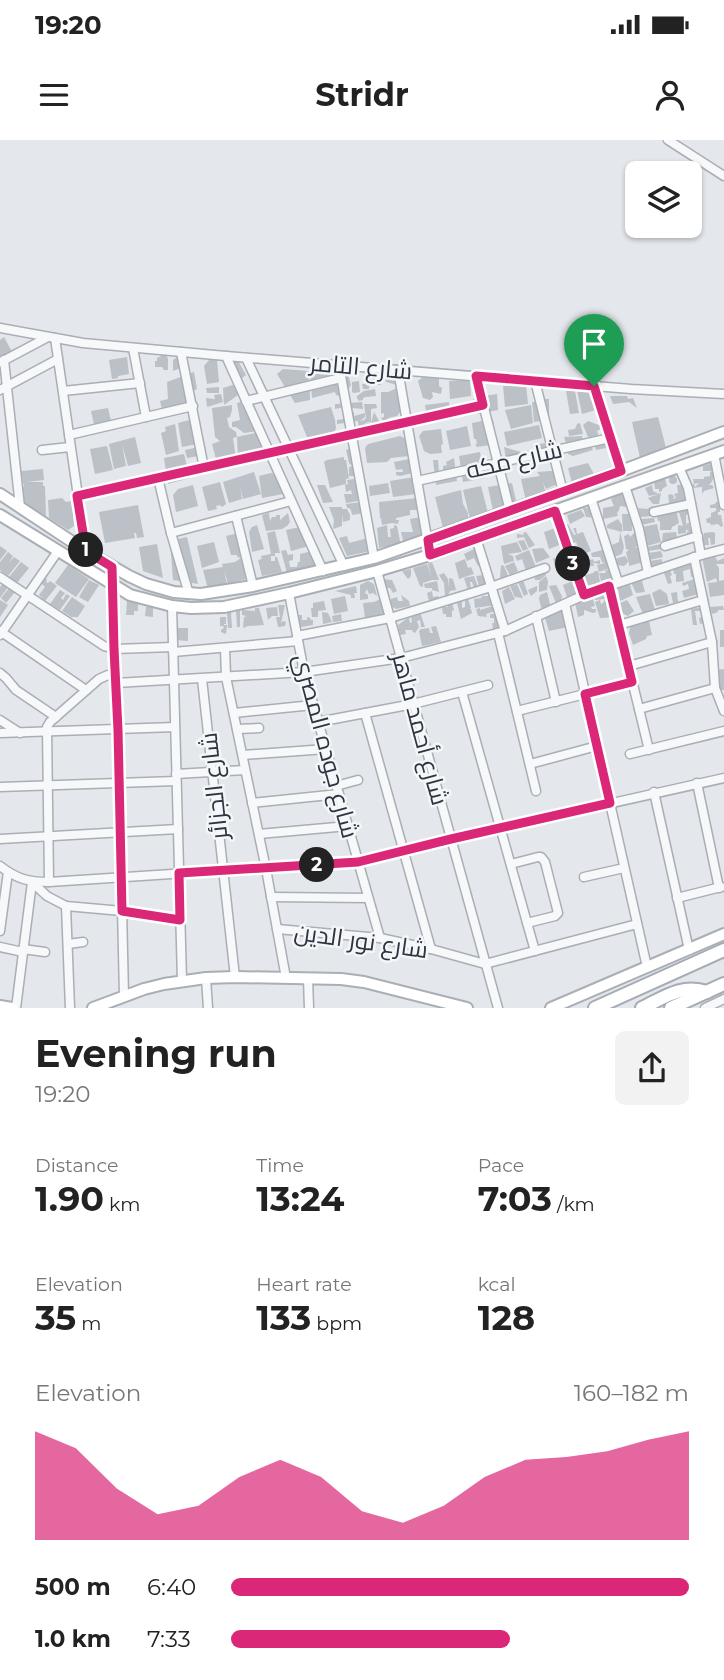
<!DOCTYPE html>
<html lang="en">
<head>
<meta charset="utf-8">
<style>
	body { margin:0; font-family:Montserrat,Cairo,sans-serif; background:#f2f2f2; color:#222; height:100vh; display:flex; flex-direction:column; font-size:26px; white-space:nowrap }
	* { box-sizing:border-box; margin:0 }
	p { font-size:23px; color:#767676 }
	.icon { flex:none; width:38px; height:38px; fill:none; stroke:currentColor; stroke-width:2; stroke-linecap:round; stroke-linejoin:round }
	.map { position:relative; height:868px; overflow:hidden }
	.panel { display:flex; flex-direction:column; background:#fff; flex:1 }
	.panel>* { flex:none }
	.tools { position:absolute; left:625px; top:21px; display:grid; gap:14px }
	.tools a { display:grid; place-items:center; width:77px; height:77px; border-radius:10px; background:#fff; box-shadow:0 2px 5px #0004; font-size:35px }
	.pin { position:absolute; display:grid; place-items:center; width:60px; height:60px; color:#fff; margin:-72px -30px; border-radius:50% 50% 50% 0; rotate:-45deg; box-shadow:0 0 7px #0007 }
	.pin .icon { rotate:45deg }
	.km { position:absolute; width:35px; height:35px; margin:-18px; border-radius:50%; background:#222; color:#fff; font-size:19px; line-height:35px; text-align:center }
	.round { display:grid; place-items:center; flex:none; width:74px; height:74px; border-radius:10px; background:#f2f2f2 }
	.overview { display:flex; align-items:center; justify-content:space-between; height:119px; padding:0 35px }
	h1 { font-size:38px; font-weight:700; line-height:52px }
	.stats { display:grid; grid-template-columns:repeat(3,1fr); gap:10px; height:119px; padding:7px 35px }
	.stats div { display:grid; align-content:center }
	.stats b { font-size:35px; font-weight:700 }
	.stats small { font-size:19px; font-weight:400 }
	.stats p { font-size:19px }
	.chart { height:196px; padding:14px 35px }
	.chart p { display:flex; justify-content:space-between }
	.chart svg { width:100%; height:126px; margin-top:7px; fill:#db2777; opacity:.7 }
	ul { padding:0 35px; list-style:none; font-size:23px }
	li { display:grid; grid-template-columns:112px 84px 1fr; align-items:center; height:52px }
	li i { height:18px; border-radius:9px; background:#db2777 }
	.status { display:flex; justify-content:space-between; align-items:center; height:49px; padding:0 35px; background:#fff; direction:ltr }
	.status svg { height:19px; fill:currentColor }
	header { display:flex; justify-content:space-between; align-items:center; height:91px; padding:0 35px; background:#fff; font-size:32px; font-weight:700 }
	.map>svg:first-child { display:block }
</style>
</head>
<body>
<div class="status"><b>19:20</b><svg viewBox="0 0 49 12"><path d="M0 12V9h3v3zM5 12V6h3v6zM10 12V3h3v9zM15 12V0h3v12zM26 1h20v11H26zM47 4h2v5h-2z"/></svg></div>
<header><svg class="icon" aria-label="menu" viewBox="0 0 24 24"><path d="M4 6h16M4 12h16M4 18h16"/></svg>Stridr<svg class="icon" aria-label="person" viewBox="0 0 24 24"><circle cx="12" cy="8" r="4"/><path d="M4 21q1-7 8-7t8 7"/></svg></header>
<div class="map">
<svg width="724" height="868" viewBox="0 0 724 868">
	<rect width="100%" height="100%" fill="#e4e7eb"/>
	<g fill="#bcc0c7">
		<path d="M4,197L12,212L0,218V200Z"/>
		<path d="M165,211L168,219V230H164L162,227H155V221H157V218L161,216L160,213Z"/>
		<path d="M180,215L183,227L173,231V220Z"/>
		<path d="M127,217L129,234L118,236V238L112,239L109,220Z"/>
		<path d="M232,219H237L246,235L241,239Z"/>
		<path d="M209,220H217L219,242L207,244L204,226Z"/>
		<path d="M283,229L309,231L310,260L295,263L277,234Z"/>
		<path d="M374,231H391L397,235V245L386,242L384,237L380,238L381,245H373L372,233H374Z"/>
		<path d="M194,232L197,249L193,251L195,266L164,277L160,261L168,259L167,242Z"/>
		<path d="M310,232H327V235L348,234L351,245L348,249L339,251V256L336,255L335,252L312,258Z"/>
		<path d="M364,237L370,239L372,243L369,244V249H363L362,244H365Z"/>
		<path d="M423,237H439V246L442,248L441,254L432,252L433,257L430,260L423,258L418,241Z"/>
		<path d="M470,240L471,256L450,259L449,241Z"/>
		<path d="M359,241L360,252L354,253L352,252V242Z"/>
		<path d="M236,244L238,255L224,265L223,248Z"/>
		<path d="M526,245L528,264L505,267L503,246Z"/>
		<path d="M219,247V253H207L206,248Z"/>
		<path d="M397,248L400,272L397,276L388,278L389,284H386L381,278L384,277V273L381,274V252H388Z"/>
		<path d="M375,249L376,256L366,257L363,258V260L359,261L357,258V256L364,251Z"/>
		<path d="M566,251H575L579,273L570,274Z"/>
		<path d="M577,251L593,253L599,269L582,274Z"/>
		<path d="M221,254L223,262L207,267L206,258L215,259L214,255Z"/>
		<path d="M497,254L498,270L477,274L473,259H477V256L487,267L488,262H486L485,256Z"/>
		<path d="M610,256H627L628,259L633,258L637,268L629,262L613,264Z"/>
		<path d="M542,259H549V279L546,278Z"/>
		<path d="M244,261L258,291L244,293L236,287H232V282L240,280L237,263Z"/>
		<path d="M362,262L363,269L352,268V270L343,271L342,268L345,267L335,269V264Z"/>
		<path d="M449,262L450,278L428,282L425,265Z"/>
		<path d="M532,262H537L541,281L534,282Z"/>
		<path d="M364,264H376L377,268L371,269V282L365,283V284L371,283L374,272L382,286L359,290L358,281L337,284V280L344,279V273L348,272H354V276L365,273V277L360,281L364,280L366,278Z"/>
		<path d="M232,265V270L230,277L227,278L229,287L236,292L237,297L259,292L263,310L238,320L237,297L233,298L236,318L217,323L212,304L220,301L215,297L212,268Z"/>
		<path d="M531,265L533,283L511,289L505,270Z"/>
		<path d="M331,267L335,280L333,281L335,280L336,288L334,293V304L315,310L311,307L298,275Z"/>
		<path d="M108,268L111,281L94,284L91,271Z"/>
		<path d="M658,277L667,312L641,322L632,282Z"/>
		<path d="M193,279L199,283L202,303L182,307L178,283Z"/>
		<path d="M493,279L497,304L477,307L475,304H477L476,299H474L472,283Z"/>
		<path d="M588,281L604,287L597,291L599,297H588L583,285Z"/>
		<path d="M580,283L583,294L569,296L568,290L575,289L577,284Z"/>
		<path d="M175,284L179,311L166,315L161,293L166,291L165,287Z"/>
		<path d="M539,285L542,298L507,306L504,292Z"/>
		<path d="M467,286L471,306L450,310L446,291Z"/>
		<path d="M441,289L443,304L441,305L442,313L430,314L424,311L419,296L423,291Z"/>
		<path d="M400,296L406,299L409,316L391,318L387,322L367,323L365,308L368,304Z"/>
		<path d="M582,296L583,302L566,303L564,297Z"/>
		<path d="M135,297L141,323L128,326L122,304L126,326L114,329L109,304Z"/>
		<path d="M608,302L611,307L596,310L594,304Z"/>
		<path d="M549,303L550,310L534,313V304Z"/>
		<path d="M591,305L593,310L573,316L568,314L567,310Z"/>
		<path d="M107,306L113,330L95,334L90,309Z"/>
		<path d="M203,306L204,315L187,318L185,310Z"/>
		<path d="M504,307L521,312L523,316L506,319Z"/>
		<path d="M352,308L358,325H351L349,323L346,310Z"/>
		<path d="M480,312L485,338L463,342L459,316Z"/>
		<path d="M551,312L552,320L536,323L534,317Z"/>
		<path d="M184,314L190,338L168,344L164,318Z"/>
		<path d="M344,317V320H346L349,338L346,339V344L330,348L324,322L327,320Z"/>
		<path d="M454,318L457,341L436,345L433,320H438L439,334H443V326L447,325L446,322Z"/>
		<path d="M409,319L413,333L400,336L396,335V332H403L402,329L396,330L394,322Z"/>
		<path d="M588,323L595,336L572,343L568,328Z"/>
		<path d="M710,324L715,327L718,337L713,339L711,343L709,345H712L714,348L704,351L702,354V347L693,348L694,347H690V345L694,344L695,347L699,343L694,344L693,339H704V337L710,336V332L712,331H703V326Z"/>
		<path d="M351,326L359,327L355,336H349V328Z"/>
		<path d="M43,329L44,340L27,342H43V346H45L46,376L20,361L19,347H24L21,331Z"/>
		<path d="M550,331H553L557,343L555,345L546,349L543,343L546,354L526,361L521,339L540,336L537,332Z"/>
		<path d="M254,332L261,354L243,359L240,347L242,359L229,363L223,342Z"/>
		<path d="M271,333L278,335L283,354L262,358L259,336Z"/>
		<circle cx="673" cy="340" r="4"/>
		<path d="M414,337L416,354L393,357L390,341Z"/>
		<path d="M360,338L364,360L346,363L344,354H352L351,350L346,352L345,345L348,344L347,340Z"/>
		<path d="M665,339L667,346L662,349V351L659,352V349H655L654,340Z"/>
		<path d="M220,342L226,364L222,367L220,365L216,366L217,369L208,371L202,347Z"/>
		<path d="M388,343L390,353L370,356L369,346Z"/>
		<path d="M512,343L517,365L494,375L488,347Z"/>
		<path d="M193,345L198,366L176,372L173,355L178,349Z"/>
		<path d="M317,345H325L333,362L323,363Z"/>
		<path d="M652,345L653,351L659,354L649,356L645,348Z"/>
		<path d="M677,345H682L683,347H686L687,363L670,368L668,355L672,354L674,357L673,359L676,358L674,354L678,353Z"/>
		<path d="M481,346L488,373L470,379L463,350Z"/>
		<path d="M461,350L463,364L468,373V382L443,388L435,357Z"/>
		<path d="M623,351L626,357L627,367L620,366L619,370L617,373L618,376L603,379V368L614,366L611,359Z"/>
		<path d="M661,353L659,364H653L648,358Z"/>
		<path d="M62,358L66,362L72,361L74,386L68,390L49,378L48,360Z"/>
		<path d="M418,358L420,370H410V375L396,378V380H399L398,384L392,383L382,385L381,378H380L379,362Z"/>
		<path d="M362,362L364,373L352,375L351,370L349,368H347L346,364Z"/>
		<path d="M716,362H721V369H720V372H718V375H721L723,386L721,387L718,384L711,385L710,383H707L706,379L711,377V373L716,371V368H710V365L715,364Z"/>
		<path d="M138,365L144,397L137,398L136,393H134L135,398L105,403L99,372Z"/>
		<path d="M589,365L596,378L586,377L583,368H587Z"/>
		<path d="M652,366L654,376L640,377L638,368L647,369Z"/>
		<path d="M329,367H342V369H347L350,375V380L343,382L342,374V386L333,389L334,380Z"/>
		<path d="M676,369L679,383L672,387L671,390H660V381H658L657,376Z"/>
		<path d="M688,369L690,373L686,375V386L687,383H689L693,398L687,397V392H689L686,389V393L678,394V385L683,386L679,372Z"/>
		<path d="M581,370L585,376L570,384L567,375Z"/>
		<path d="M628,371H632L637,384L632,385V391H623L622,374H628Z"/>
		<path d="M269,373L270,381L272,377H276V375H280V380L288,373L290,382L287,386L282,389L266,391L262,375Z"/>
		<path d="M421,377L424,396L404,404L401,392H413L410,379Z"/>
		<path d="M654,378L655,382L641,385V379Z"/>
		<path d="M618,379L622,385V392L607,388V385Z"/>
		<path d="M568,384L574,395H576L573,388H576L577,394L583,392L591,411L581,415L576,402L572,404L569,396L564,392L561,386Z"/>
		<path d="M657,384L661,402L647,406L642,387Z"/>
		<path d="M257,385L264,409L252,412L249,392L252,387Z"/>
		<path d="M387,385L388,397H391L390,389L394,388V385L397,386L400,401L399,404L379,408L377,388Z"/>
		<path d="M300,387L309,406L291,411L286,390Z"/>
		<path d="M558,387L562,404L549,409L544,392Z"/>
		<path d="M275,391L280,413H275V416H271V421H275V417H277L282,432L262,436L258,420L262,419L261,416L271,414L267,393Z"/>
		<path d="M243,392L249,412L239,418L236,415H231L226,396Z"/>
		<path d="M526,392L535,405L529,408L524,397L517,398V394L524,395L523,393Z"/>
		<path d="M620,392L624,407L622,414L614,417L612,405L619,402Z"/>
		<path d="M676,392L677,398L662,402L663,393Z"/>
		<path d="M713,392L715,393V404L711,405L710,398H708L709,405H702L704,393Z"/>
		<path d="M634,393H636L638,406L635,407L640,409L643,422L629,426V421L624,426L617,425L615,419L625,416L628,421L626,412L629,410L626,409L624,396L629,394L630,397Z"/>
		<path d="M347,396L349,403L368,398L371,411L347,416L339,398Z"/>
		<path d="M187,397L198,444L173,440L170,401Z"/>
		<path d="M524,400L528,409L523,411L518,401Z"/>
		<path d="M214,402L219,422L202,428L197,406Z"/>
		<path d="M517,402L522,412L508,414L513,416L514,421L504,424L501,406Z"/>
		<path d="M157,404L163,438L143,431L139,407Z"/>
		<path d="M661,404L662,409L648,411L647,407Z"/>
		<path d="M0,406L7,411L0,420Z"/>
		<path d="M543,408L550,417L536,423L532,409Z"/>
		<path d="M474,409L479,412L483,425L478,426L474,418L467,421L464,414Z"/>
		<path d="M606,409L610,428L599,432L597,425L605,423L602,422L600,417H592L591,413Z"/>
		<path d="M286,410L288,415L293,414V420L289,421L290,427H297L298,422H300V414L312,411L316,423L314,430L293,434L292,430L287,433L281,411Z"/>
		<path d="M529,410L536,427L526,431L522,419L517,421L515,416Z"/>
		<path d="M661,411L663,417L649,420L648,413Z"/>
		<path d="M8,412L13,416L9,423L14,417L20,421L8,436L0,430V422Z"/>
		<path d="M247,414L250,438L228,444L224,430L227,445L208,449L203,430L223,427L222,424L235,422Z"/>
		<path d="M715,415L717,421L724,418V424H716L719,428V441L724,440V455L710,457L708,443L717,442L716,438L707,442L702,417Z"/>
		<path d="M553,418L567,422L569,430L555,427Z"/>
		<path d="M465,419L468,428L471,427L474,434L459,439L455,423Z"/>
		<path d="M593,419L594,422L600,420V424L593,423L594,426H588L583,431L578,427L577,422L583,420L586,423L587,421Z"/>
		<path d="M662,419V424L650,428V421Z"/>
		<path d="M21,422L29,428L17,443L9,437Z"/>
		<path d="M432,422L439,440H432L423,443V447L420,446L413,428L427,424L431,436L428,424Z"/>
		<path d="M514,422L518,431L510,435L505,426Z"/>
		<path d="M693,424L696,436L691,437L690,429L683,431L684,441L676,442V434H674L673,428Z"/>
		<path d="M68,425L89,439L76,457L55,443Z"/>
		<path d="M501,425L504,426L509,438H500Z"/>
		<path d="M669,428L672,435L670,436L672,443L668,444L663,430Z"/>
		<path d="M411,429V436L408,439L402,431Z"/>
		<path d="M612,429L614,437L601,441L599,433H606L605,430Z"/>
		<path d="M545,431L546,435L540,440H535L534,436Z"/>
		<path d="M595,431H598L600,442L602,441L604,447L597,449L593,444L586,446L583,436L593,433Z"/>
		<path d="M444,433L448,439L449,448V438L453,439L456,450L450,451L448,455H445L444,443L439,435Z"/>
		<path d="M485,435L486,444L479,446L476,436Z"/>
		<path d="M474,436L478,447L474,448L472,442H470L471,449L468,450L464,438Z"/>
		<path d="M546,436L548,441L547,450L539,452V442Z"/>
		<path d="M44,437L47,439L46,442L48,443L50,441L57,446L45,461L39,455L45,447L40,442Z"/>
		<path d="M641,437L645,452L636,453L631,442Z"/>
		<path d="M383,439L392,440L397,451L393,453L390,448H387Z"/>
		<path d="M695,439L699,454L684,458L682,451L689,449L688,444L683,446L682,443Z"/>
		<path d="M89,440L99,445L88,462L79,457Z"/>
		<path d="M523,440L528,454L524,456L518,442Z"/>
		<path d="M575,440L579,452L567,457L563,445Z"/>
		<path d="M368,441L374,444L377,456L373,453L369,454L367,449L365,453L368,455V459L360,460V445Z"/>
		<path d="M437,441L439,452L432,450V448H425L424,444Z"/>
		<path d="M629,442L633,455L620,461L618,448Z"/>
		<path d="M4,443L9,446L0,458V447Z"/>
		<path d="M517,444L523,458L515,457L510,446Z"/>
		<path d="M556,445L562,456L561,461L556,463L549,446Z"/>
		<path d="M356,446L357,453H354L355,458H351V455L335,451Z"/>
		<path d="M537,446V451L531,456L528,450Z"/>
		<path d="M10,447L15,452L6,463L1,458Z"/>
		<path d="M509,447L515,459L505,464L502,451Z"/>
		<path d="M660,449L667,454L669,464L656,466L652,453Z"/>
		<path d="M60,450L65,453L61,458L63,460L66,454L70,456L60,470L50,464Z"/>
		<path d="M432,451L433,457L438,456L441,464H439V468L431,470L427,453Z"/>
		<path d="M547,452L551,468L542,471L539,459L540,455Z"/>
		<path d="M677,452L678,462L673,463L671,453Z"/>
		<path d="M598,453H609L616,477L600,478L595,462L600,460L601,464L603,463L605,459L595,460L594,457Z"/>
		<path d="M650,454L655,470L643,474L636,457Z"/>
		<path d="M401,455L409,461L410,466L396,469L391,466V459L397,457L398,461H403Z"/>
		<path d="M345,456L348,471L334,474L331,459Z"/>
		<path d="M482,456H489L493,459L495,465L475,468L474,459L481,458Z"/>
		<path d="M592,456L595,466L591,467L592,469H596V472L593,473L584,470V475L578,477L575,462Z"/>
		<path d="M72,457L85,466L78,477H71L62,471Z"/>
		<path d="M383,458L386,470L383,475L365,478L363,463L374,462Z"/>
		<path d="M468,459L471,468L469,469H471L472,473L461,479L457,463L462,461V468L465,467V460Z"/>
		<path d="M0,460L8,465L0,477Z"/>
		<path d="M627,460L634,471L628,476L619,472L618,464Z"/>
		<path d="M127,461L138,462V471H134V475H126Z"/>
		<path d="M324,461L326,470L318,471V477H312L311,468H313V463Z"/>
		<path d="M452,463L454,470L452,471V477H446V474H443L442,467H448V464Z"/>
		<path d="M278,465H285L281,483L283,481L286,482L285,486L278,487L276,477H280Z"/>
		<path d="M496,465L498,470L486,474L487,477L478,476L476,469L480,468V470Z"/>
		<path d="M723,466L724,470H718V472L712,474L710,467Z"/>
		<path d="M146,467H153V477L145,476Z"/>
		<path d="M277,467L278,476H272L268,480L266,468Z"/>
		<path d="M702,467L707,482L700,484L699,478L702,477V471H695L697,485H693L691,469Z"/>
		<path d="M255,468H259L264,485L248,486L243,488L244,477L247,476L242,475V470L255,471Z"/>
		<path d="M562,468L568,487L549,491L545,478Z"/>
		<path d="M236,471H240V487H237Z"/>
		<path d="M227,472H231L232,488H228Z"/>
		<path d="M322,472L328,473L332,482L323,484Z"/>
		<path d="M420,472L425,487H421L420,480L417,481L419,487L415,493L413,492L412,490H405L406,494L400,495L398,485L409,477L410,483L412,482L411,476Z"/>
		<path d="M495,472L502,483L499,489H493L492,483H494V478H490V474H496Z"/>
		<path d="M341,474L342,481L333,482L332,476Z"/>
		<path d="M297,475H302V480H307V477L310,478L311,480H313V485L301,487L297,484Z"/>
		<path d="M220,477H226V484H224V485H227L226,494L221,492V490L224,488L223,486H220Z"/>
		<path d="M647,479L649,481L652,495L647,496L646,499L633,505L629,493L630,488L632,485Z"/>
		<path d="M436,486L441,502L422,506L419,491L421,489L429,488L430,493H433L431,487Z"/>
		<path d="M175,488H188V501L175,500Z"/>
		<rect x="720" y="490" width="4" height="17"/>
		<path d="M724,529V550H717L715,530Z"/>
	</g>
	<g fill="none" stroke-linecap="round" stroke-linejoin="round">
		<defs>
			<g id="street">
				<path d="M668,0L724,36"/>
				<path d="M0,188L83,203L226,216L631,249L724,254"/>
				<path d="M55,198L86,411"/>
				<path d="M133,208L146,277"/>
				<path d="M181,212L204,328"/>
				<path d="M226,216L323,431"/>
				<path d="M246,218L344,426"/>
				<path d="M4,220L20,367"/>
				<path d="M1,222L48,197"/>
				<path d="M339,225L374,418"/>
				<path d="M398,230L430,415"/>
				<path d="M476,236L510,371"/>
				<path d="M535,241L563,352"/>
				<path d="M594,246L621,331"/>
				<path d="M0,250L58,219"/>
				<path d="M63,251L140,243"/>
				<path d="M246,261L341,238"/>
				<path d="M69,295L193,266"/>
				<path d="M42,310L70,307"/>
				<path d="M714,314L724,365"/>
				<path d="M679,327L688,348L701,415"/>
				<path d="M158,338L171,393L189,454"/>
				<path d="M417,341L610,298"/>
				<path d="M625,346L639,389L648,433"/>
				<path d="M77,356L483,265"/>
				<path d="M591,358L618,442"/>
				<path d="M555,371L584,455"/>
				<path d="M654,372L691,364"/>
				<path d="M236,376L253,446"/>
				<path d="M171,393L291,361"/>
				<path d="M476,398L505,491"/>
				<path d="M665,406L698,396"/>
				<path d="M694,417L712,502L715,548L724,571"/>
				<path d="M112,427L114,509L118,590L124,856"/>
				<path d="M377,431L498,868"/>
				<path d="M0,437L104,506L114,509L173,507"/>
				<path d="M609,446L649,610"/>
				<path d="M289,453L304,532L380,798"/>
				<path d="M565,464L647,827"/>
				<path d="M172,466L182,841"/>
				<path d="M536,476L556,562"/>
				<path d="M619,485L703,460"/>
				<path d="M0,491L86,550"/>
				<path d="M498,493L536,651"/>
				<path d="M0,495L58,411"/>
				<path d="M297,496L390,478L491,447L545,428"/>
				<path d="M225,508L226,537L266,729L286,838"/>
				<path d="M173,512L298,501"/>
				<path d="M629,526L712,502"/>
				<path d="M0,533L6,538L16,550L56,577"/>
				<path d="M202,539L235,837"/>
				<path d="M116,543L304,532L401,518L505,491L584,455L609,446L701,415L724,409"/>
				<path d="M462,552L535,811"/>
				<path d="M639,569L715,548"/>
				<path d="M517,571L633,542"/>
				<path d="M234,573L313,565"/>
				<path d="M365,573L431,809"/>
				<path d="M0,580L20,593"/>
				<path d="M318,582L413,564L488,545"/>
				<path d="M237,589L259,588"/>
				<path d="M0,593L175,587"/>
				<path d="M630,614L724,591"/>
				<path d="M243,615L326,609"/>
				<path d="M530,624L597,606"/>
				<path d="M176,634L245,630"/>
				<path d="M697,643L719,748"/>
				<path d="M336,646L358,640"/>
				<path d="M0,647L176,641"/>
				<path d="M654,652L689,810"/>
				<path d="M252,663L339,654"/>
				<path d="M259,694L348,686"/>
				<path d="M0,699L178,689"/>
				<path d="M511,724L538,717H541L545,722L558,773L555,776L527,783"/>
				<path d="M0,726C17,739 28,742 49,742L358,722L451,699L724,638"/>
				<path d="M584,737L624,728"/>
				<path d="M32,742L47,756L66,766L122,771L180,780"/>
				<path d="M49,742L47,587L50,582L99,539L108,535H116"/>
				<path d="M271,757L368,758"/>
				<path d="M677,758L721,747"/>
				<path d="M66,766L70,868"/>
				<path d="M277,789L380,798L431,809L485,824L637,784"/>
				<path d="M0,791L8,732"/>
				<path d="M68,804L83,802"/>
				<path d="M0,807L23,812"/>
				<path d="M23,809L45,812"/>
				<path d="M206,838L208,868"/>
				<path d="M308,838L309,868"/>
				<path d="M16,868L32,742"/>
				<path d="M705,868L724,859"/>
			</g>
			<g id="secondary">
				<path d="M0,354L86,411L129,436L146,444L174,452L201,454L253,446L374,418L621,331L724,292"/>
				<path d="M0,375L130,455L172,466L191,468L224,467L289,453L377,431L430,415L724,311"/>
				<path d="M0,866L12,868"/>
				<path d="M93,868L144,849L164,844L206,838L235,837L341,839L364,842L467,868"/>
				<path d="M551,868L724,794"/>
			</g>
			<g id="primary">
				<path d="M595,868L724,810"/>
				<path d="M642,868C665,857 681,844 707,852"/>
				<path d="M671,868L724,844"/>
			</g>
		</defs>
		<use href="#street" stroke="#aaaeb5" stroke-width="11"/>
		<use href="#secondary" stroke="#aaaeb5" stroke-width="14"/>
		<use href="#primary" stroke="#a5acb5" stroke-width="16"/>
		<use href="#street" stroke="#f7f8f9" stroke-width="8"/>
		<use href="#secondary" stroke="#fff" stroke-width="10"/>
		<use href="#primary" stroke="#fff" stroke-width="12"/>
	</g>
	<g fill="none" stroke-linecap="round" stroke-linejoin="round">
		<defs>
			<path id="route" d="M476,236L594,246L621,331L428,400L430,415L555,371L584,455L609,446L632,542L585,554L610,663L451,699L358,722L179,733L180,780L122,771L118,590L114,509L112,427L86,411L77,356L483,265Z"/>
		</defs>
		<use href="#route" stroke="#fff" stroke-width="14"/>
		<use href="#route" stroke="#db2777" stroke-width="9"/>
	</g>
	<g text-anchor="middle" stroke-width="5" stroke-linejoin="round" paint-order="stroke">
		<g font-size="24" fill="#2e3542" stroke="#f4f6f8">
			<text transform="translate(361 227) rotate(5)" y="8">شارع التامر</text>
			<text transform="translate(514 320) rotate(-13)" y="8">شارع مكه</text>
			<text transform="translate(420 589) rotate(75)" y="8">شارع أحمد ماهر</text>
			<text transform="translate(326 606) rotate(75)" y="8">شارع جوده المصري</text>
			<text transform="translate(214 646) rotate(-96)" y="8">شارع الجزائر</text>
			<text transform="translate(361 801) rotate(8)" y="8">شارع نور الدين</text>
		</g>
	</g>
</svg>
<div class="tools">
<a><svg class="icon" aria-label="layers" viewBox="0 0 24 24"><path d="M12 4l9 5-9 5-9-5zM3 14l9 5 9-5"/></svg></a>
</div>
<div class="pin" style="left:594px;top:246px;background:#1e9e55"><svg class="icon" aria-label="arrive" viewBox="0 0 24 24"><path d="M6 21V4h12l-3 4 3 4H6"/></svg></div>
<b class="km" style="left:86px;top:410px">1</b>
<b class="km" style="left:317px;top:725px">2</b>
<b class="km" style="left:573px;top:424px">3</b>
</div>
<section class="panel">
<div class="overview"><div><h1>Evening run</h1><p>19:20</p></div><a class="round"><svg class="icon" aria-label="share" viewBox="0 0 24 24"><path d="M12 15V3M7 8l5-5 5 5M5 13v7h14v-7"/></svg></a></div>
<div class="stats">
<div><p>Distance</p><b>1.90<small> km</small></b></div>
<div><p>Time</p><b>13:24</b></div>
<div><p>Pace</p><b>7:03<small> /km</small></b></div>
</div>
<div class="stats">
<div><p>Elevation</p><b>35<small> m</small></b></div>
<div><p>Heart rate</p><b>133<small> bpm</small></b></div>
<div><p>kcal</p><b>128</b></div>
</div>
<div class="chart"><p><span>Elevation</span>160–182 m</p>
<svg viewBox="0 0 160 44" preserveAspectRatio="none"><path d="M0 44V6L10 12L20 26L30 35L40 32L50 22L60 16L70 22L80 34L90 38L100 32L110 22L120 16L130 15L140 13L150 9L160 6V44z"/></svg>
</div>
<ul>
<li><b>500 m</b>6:40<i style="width:100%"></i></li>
<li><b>1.0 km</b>7:33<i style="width:61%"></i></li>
</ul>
</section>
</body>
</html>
